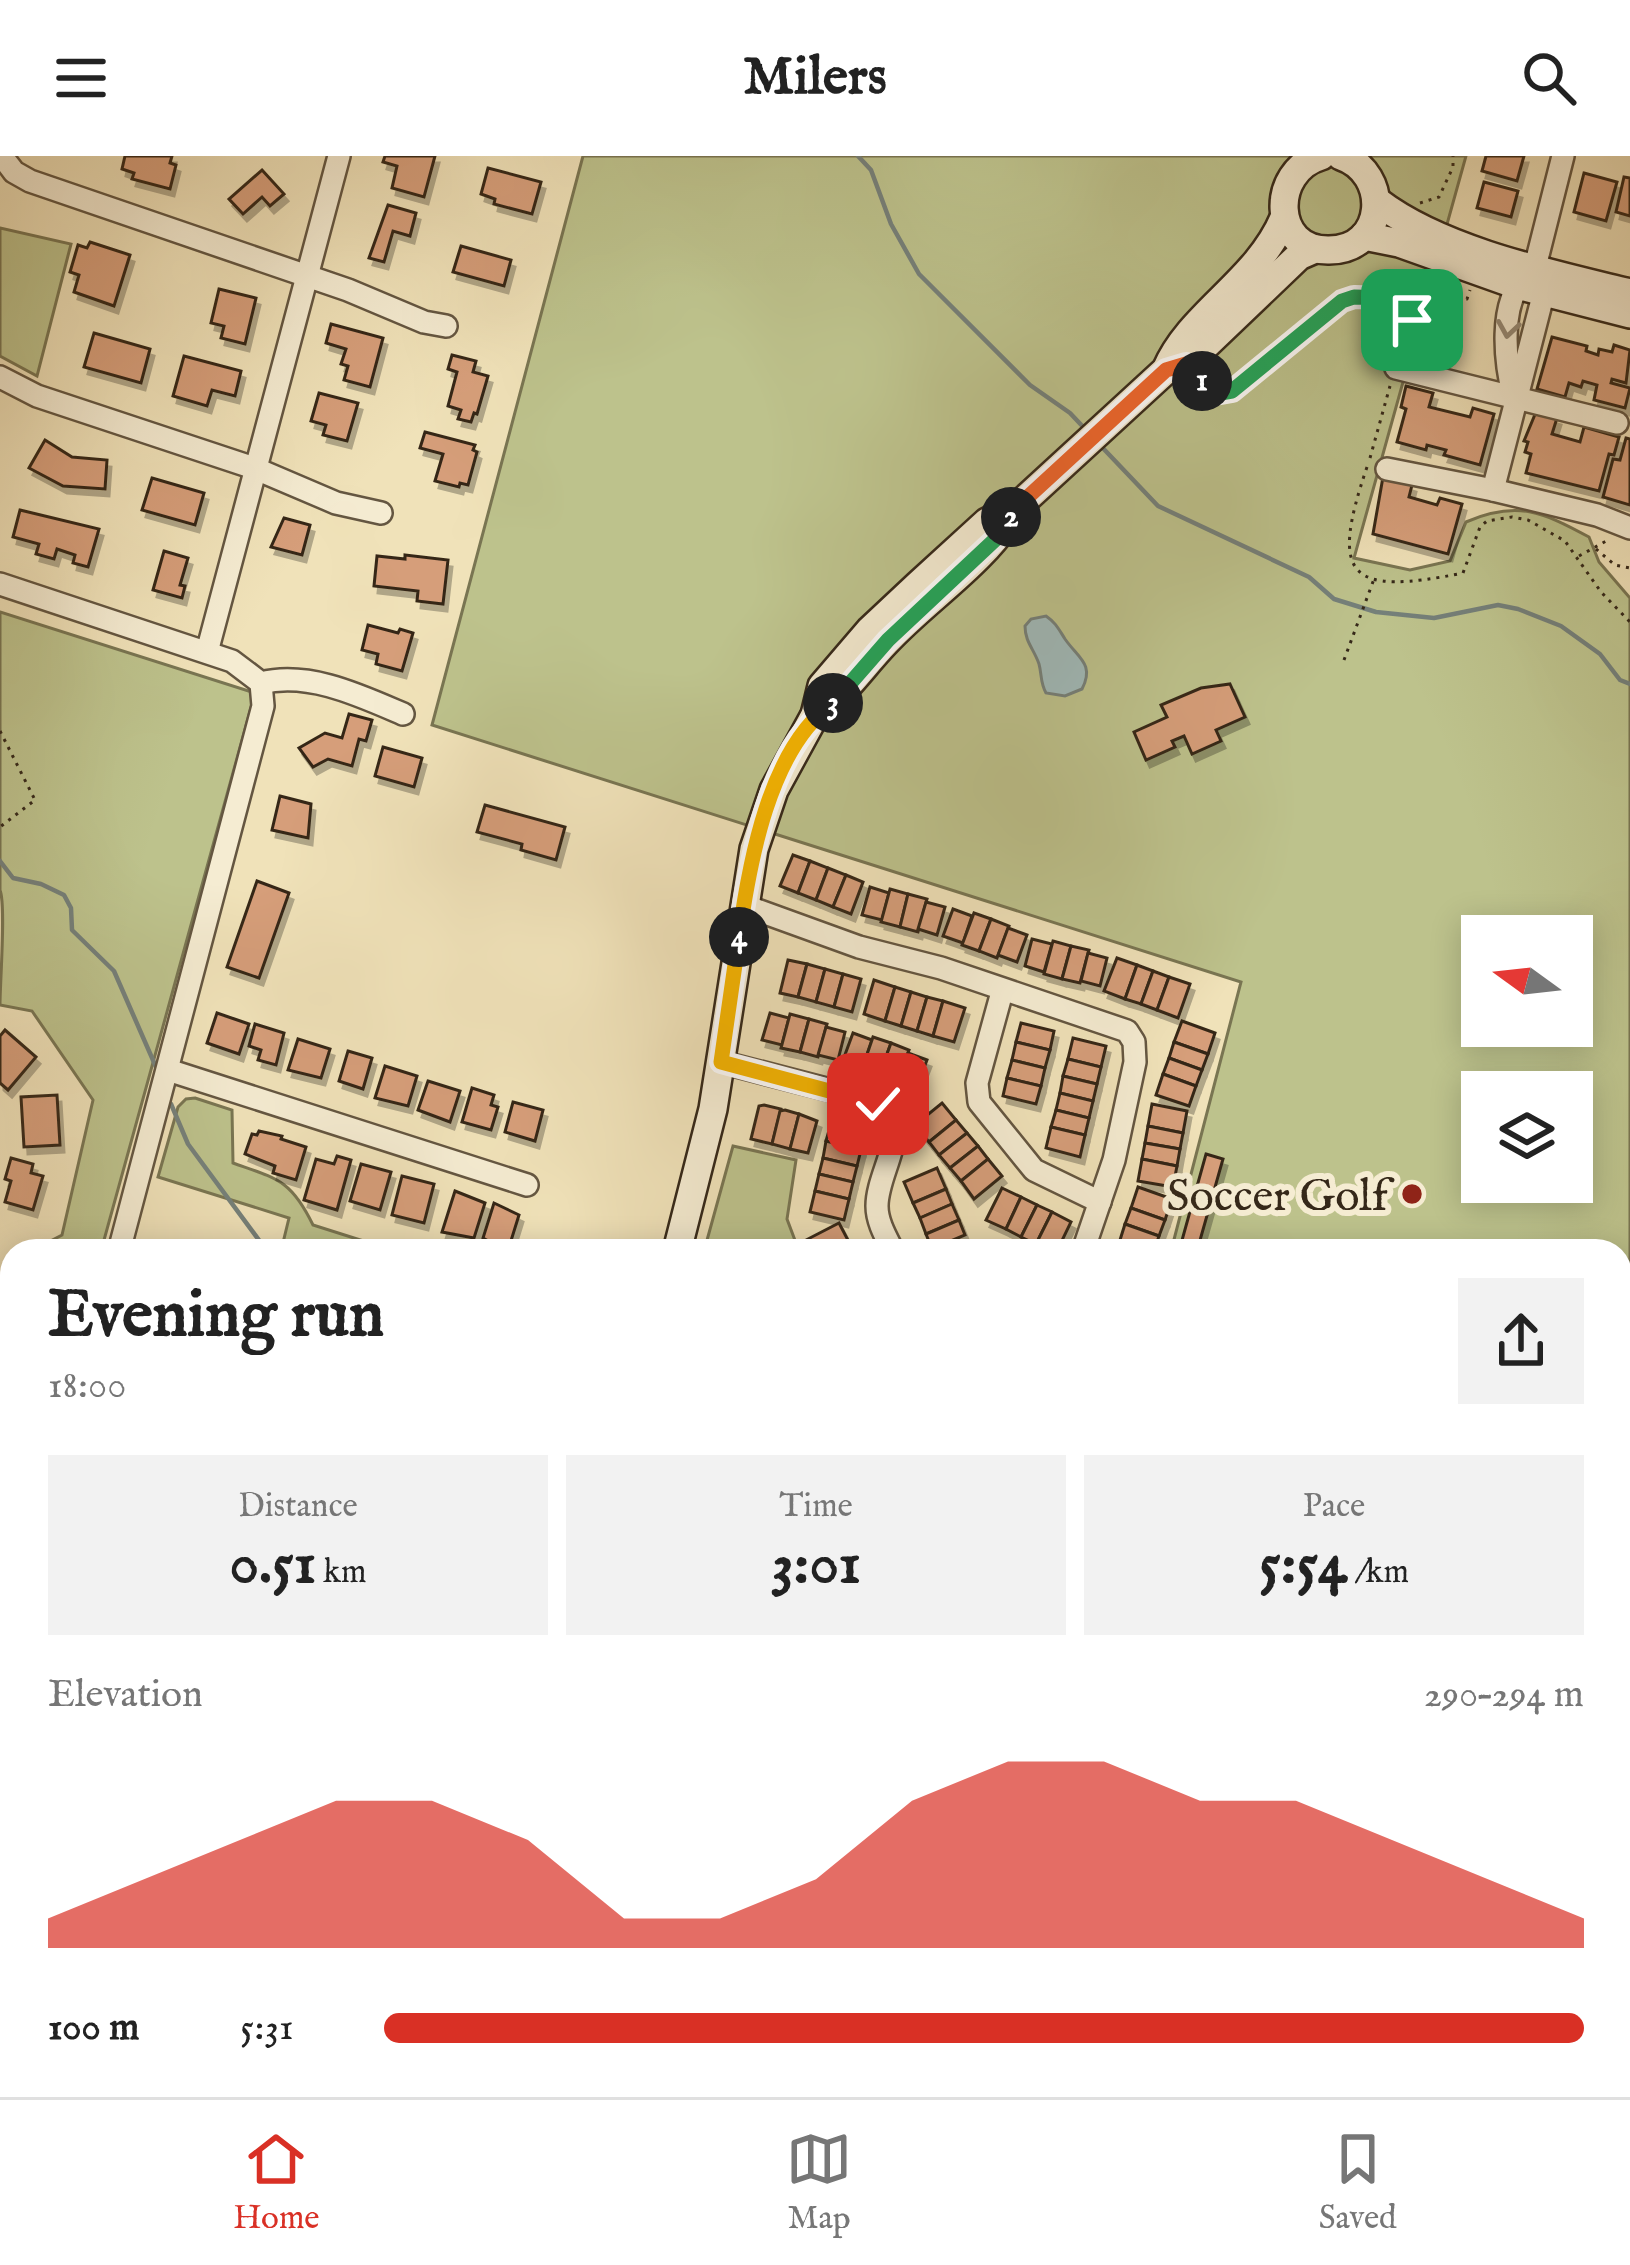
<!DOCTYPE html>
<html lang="en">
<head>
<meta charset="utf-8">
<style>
	body { margin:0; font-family:"IM FELL English",serif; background:#f2f2f2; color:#222; height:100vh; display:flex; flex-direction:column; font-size:45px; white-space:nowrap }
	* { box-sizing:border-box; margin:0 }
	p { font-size:39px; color:#767676 }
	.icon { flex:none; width:66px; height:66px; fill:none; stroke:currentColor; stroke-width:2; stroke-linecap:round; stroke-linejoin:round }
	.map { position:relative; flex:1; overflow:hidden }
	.side { position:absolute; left:0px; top:1083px; width:1632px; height:858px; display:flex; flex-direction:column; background:#fff; border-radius:36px 36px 0 0; box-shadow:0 6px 30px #0003 }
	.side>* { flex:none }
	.needle { width:78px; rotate:285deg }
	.fabs { position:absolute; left:1461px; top:759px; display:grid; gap:24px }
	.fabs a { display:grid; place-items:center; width:132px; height:132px; border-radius:0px; background:#fff; box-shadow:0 6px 30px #0003; font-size:60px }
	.pin { position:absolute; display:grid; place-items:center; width:102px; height:102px; color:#fff; margin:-51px; border-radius:24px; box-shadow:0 6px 18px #0006 }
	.km { position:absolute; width:60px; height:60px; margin:-30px; border-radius:50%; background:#222; color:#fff; font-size:33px; line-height:60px; text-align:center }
	.round { display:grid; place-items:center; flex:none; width:126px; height:126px; border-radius:0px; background:#f2f2f2 }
	.overview { display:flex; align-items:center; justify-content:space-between; height:204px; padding:0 48px }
	h1 { font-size:66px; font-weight:700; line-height:90px }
	.figures { display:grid; grid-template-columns:repeat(3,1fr); gap:18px; height:204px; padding:12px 48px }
	.figures div { display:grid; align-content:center; border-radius:0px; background:#f2f2f2; text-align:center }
	.figures b { font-size:60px; font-weight:700 }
	.figures small { font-size:33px; font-weight:400 }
	.figures p { font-size:33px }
	.chart { height:336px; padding:24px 48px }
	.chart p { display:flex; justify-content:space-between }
	.chart svg { width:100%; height:216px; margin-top:12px; fill:#d93025; opacity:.7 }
	ul { padding:0 48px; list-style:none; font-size:39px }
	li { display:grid; grid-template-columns:192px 144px 1fr; align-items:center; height:90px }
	li i { height:30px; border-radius:15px; background:#d93025 }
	header { display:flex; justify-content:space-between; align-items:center; height:156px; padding:0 48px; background:#fff; font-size:54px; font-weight:700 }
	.tab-bar { display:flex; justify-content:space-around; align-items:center; height:168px; border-top:3px solid #e0e0e0; background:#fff; font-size:33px; color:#767676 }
	.tab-bar a { display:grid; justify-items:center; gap:6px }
	.tab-bar .selected { color:#d93025 }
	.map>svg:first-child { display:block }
</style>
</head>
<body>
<header><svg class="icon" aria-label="menu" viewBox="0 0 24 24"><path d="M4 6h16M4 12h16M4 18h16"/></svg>Milers<svg class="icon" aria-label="search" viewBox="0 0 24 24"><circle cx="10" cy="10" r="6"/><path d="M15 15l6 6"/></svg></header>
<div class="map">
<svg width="1630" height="1941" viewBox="0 0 1630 1941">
	<defs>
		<filter id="shadow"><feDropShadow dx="4" dy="7" stdDeviation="0" flood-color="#0004"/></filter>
	</defs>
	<rect width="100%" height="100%" fill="#f0e2b9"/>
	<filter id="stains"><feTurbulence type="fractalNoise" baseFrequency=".00167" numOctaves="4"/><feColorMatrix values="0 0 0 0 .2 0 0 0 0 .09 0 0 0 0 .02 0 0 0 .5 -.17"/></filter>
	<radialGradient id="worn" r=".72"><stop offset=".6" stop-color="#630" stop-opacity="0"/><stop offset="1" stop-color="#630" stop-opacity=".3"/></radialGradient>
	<g fill="#bdc28c" stroke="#797552" stroke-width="3" fill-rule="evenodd">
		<path d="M583,0H1466L1354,402L1410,414L1450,405L1466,366C1517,344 1543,356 1589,381L1599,406L1630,442V1435L1620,1473V1095H1171L1241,826L432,569ZM1482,780H1572V870H1482ZM1482,936H1572V1026H1482Z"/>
		<path d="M0,72L71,88L37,220L0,200Z"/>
		<path d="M0,456L255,537L101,1095H31L62,1079L93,944L32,855L0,849C0,827 6,748 0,734Z"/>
		<path d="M195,942L232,954L233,1007C278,1023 291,1024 313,1069L395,1095H281L289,1062L158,1021L178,951L186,943Z"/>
		<path d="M733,990L796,1004L787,1063L799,1095H704Z"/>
		<path d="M952,1929H1363L1360,1941H948Z"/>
	</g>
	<path fill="#a0bbbb" stroke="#75807a" stroke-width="3" d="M1046,460C1056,467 1058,472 1065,483C1078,502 1095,508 1082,533L1065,540L1046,537C1040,526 1042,519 1039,508C1034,493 1025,486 1025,470L1031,463Z"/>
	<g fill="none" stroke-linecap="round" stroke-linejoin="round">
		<g stroke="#75807a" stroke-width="4.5">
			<path d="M858,0L871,14L891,68L919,118L1030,229L1070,257L1087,275"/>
			<path d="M1099,288L1158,350L1309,421L1334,443L1376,456L1434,462L1498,449L1518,453L1561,470L1600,498L1620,524L1630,528"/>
			<path d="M0,705L13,722L41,728L64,739L71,752L72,774L114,815L156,911"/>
			<path d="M171,948L188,988L267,1095"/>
		</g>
	</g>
	<g fill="#d69e7a" stroke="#352819" stroke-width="3" filter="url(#shadow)">
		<path d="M125,0H172L170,7L176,9L170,33L132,23L134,17L122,13Z"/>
		<path d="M385,0H435L424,41L392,32L397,10L383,6Z"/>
		<path d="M1486,0H1524L1517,25L1482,15Z"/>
		<path d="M488,12L541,26L532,58L494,48L495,43L481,38Z"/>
		<path d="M262,14L284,38L270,50L262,41L243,58L229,43Z"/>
		<path d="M1584,17L1617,26L1606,65L1574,56Z"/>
		<path d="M1624,21L1630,22V60L1616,56Z"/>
		<path d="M1484,26L1518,35L1511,61L1477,52Z"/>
		<path d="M388,49L416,57L410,80L393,75L384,106L369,102Z"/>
		<path d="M90,86L130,99L114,150L74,136L79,119L70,116L78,89L87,92Z"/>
		<path d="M461,90L511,104L504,130L453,116Z"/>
		<path d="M219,133L256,142L245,188L221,182L224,170L211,167Z"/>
		<path d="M331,168L383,182L370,231L344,224L348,210L341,208L346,193L326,187Z"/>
		<path d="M94,177L150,193L141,227L84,211Z"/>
		<path d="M1552,181L1587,190L1586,195L1598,199L1599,193L1612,196L1614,189L1630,194L1626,227L1612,223L1611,227L1630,232L1625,252L1594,244L1597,229L1583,225L1581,231L1569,227L1565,241L1537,233Z"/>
		<path d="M452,199L476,205L473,216L488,220L477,258L474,257L471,266L458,263L461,254L448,250L457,216L448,213Z"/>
		<path d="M184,200L241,215L235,240L212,234L207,250L173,240Z"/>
		<path d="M1406,230L1433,237L1429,251L1470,261L1473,252L1494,258L1480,309L1444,299L1446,294L1427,289L1426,294L1397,286L1406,253L1401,251Z"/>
		<path d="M319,237L358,247L347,285L323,279L326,269L311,265Z"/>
		<path d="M1536,256L1557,262L1552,278L1580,286L1584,271L1619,281L1614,299L1609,298L1599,335L1526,317L1531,298L1525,296L1528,286L1524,285Z"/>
		<path d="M425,276L475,289L473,294L477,296L468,329L460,327L459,331L435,325L443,298L420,292Z"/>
		<path d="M1626,282L1630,283V349L1603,341L1613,303L1620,304Z"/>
		<path d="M45,284L72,301L107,304L105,333L63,330L29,312Z"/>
		<path d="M1383,321L1412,329L1409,341L1437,349L1440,342L1462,348L1448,398L1373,378Z"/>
		<path d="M152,322L204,337L195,369L142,354Z"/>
		<path d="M20,354L99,373L88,411L73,407L75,399L57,393L54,403L36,398L39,388L13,381Z"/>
		<path d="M284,362L310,369L302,399L271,391Z"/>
		<path d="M164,395L188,402L180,429L185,430L182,442L153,434Z"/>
		<path d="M405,399L448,404L443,448L417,445L418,435L374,430L377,400L405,403Z"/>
		<path d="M368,469L398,477L400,473L413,477L402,515L376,508L378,498L362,494Z"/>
		<path d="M1230,528L1245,561L1216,574L1221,585L1192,598L1184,580L1172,585L1175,591L1146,604L1134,576L1167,561L1161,549L1201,532Z"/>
		<path d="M349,558L372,564L366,585L359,583L352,610L328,603L313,611L299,592L325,577L342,582Z"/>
		<path d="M383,591L422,602L414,631L375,620Z"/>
		<path d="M280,640L311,648L308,682L272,674Z"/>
		<path d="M485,649L565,671L556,704L521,694L522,688L477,676Z"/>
		<path d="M793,699L810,705L798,737L780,730Z"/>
		<path d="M810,705L828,712L816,744L798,737Z"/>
		<path d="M828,712L846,719L833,751L816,744Z"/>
		<path d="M846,719L863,726L851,758L833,751Z"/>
		<path d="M257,725L289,737L259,822L227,811Z"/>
		<path d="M870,731L889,737L882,764L862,759Z"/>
		<path d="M890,733L908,738L900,771L881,766Z"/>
		<path d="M908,738L927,743L918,776L900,771Z"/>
		<path d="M926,746L945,751L937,779L918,773Z"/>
		<path d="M953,753L972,760L963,787L943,780Z"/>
		<path d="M974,757L991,763L979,795L962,789Z"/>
		<path d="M991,763L1009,770L997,802L979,795Z"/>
		<path d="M1008,772L1027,779L1017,806L998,799Z"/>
		<path d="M1032,783L1052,788L1044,816L1025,810Z"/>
		<path d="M1053,785L1071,790L1062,823L1044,818Z"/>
		<path d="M1071,790L1089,794L1080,827L1062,823Z"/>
		<path d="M1088,797L1107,802L1100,830L1081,825Z"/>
		<path d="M1117,802L1137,809L1125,843L1104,835Z"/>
		<path d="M788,804L807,808L798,841L780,837Z"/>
		<path d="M807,808L825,813L816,846L798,841Z"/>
		<path d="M1137,809L1153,815L1141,848L1125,843Z"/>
		<path d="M825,813L843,818L834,851L816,846Z"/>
		<path d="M1153,815L1169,821L1157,854L1141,848Z"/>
		<path d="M843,818L861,823L852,856L834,851Z"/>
		<path d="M1169,821L1190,828L1178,862L1157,854Z"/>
		<path d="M874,824L895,831L885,865L864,858Z"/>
		<path d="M895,831L911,836L901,870L885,865Z"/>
		<path d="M911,836L927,841L917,875L901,870Z"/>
		<path d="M927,841L943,845L933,880L917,875Z"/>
		<path d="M943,845L965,852L954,886L933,880Z"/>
		<path d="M217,857L249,868L239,898L207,887Z"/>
		<path d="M770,857L789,862L782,889L762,884Z"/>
		<path d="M790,858L809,863L800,896L781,892Z"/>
		<path d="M809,863L827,868L818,901L800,896Z"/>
		<path d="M1182,865L1215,877L1208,898L1174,886Z"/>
		<path d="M1021,867L1054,875L1050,894L1016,886Z"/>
		<path d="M255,868L284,877L276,909L258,904L261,894L249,890Z"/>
		<path d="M826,871L845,876L838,904L818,899Z"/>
		<path d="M5,874L36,901L8,934L0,927V880Z"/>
		<path d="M853,877L872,884L863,911L843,904Z"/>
		<path d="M873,881L891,887L879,920L862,913Z"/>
		<path d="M1073,882L1106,890L1101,911L1068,903Z"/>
		<path d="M298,883L330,893L321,922L288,914Z"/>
		<path d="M1016,886L1050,894L1045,912L1012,904Z"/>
		<path d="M1174,886L1208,898L1202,914L1169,902Z"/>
		<path d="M891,887L909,894L897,926L879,920Z"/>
		<path d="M348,895L372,902L363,933L339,925Z"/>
		<path d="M908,897L927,904L917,930L898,923Z"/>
		<path d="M1169,902L1202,914L1196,930L1163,918Z"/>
		<path d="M1068,903L1101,911L1097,928L1063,920Z"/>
		<path d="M1012,904L1045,912L1041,930L1007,922Z"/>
		<path d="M385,910L417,920L408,950L375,942Z"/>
		<path d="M1163,918L1196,930L1189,950L1156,939Z"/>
		<path d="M1063,920L1097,928L1093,945L1060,937Z"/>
		<path d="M1007,922L1041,930L1036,948L1003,940Z"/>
		<path d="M428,925L460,935L450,966L418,954Z"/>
		<path d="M472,932L494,939L491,949L498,951L491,974L462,966Z"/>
		<path d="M1060,937L1093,945L1089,962L1056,954Z"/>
		<path d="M57,939L60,989L24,991L21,941Z"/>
		<path d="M513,946L543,954L535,985L505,976Z"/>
		<path d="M942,947L956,964L929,986L915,969Z"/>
		<path d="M1152,948L1187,955L1183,977L1148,970Z"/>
		<path d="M764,949L781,953L772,988L751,983L759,950Z"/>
		<path d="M785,954L799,958L790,993L772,988L780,955Z"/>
		<path d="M1056,954L1089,962L1085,979L1051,971Z"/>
		<path d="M799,958L817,965L808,997L790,993Z"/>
		<path d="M832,964L866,972L861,994L826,985Z"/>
		<path d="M956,964L967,977L939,999L929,986Z"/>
		<path d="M1148,970L1183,977L1180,993L1145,987Z"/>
		<path d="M1051,971L1085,979L1080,1001L1046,992Z"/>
		<path d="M259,975L282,980L281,983L306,991L296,1024L273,1017L275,1010L245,998L252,978L257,979Z"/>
		<path d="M967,977L978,990L950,1012L939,999Z"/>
		<path d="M826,985L861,994L857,1010L823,1002Z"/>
		<path d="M1145,987L1180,993L1177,1010L1142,1003Z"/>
		<path d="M978,990L988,1003L961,1025L950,1012Z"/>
		<path d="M1206,998L1223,1003L1197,1095H1179Z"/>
		<path d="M337,1000L351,1004L337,1054L304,1044L316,1003L334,1008Z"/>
		<path d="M11,1002L33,1008L31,1017L43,1020L33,1054L5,1046L11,1025L5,1023Z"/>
		<path d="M823,1002L857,1010L853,1026L819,1018Z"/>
		<path d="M988,1003L1002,1020L974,1043L961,1025Z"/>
		<path d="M1142,1003L1177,1010L1173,1031L1138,1025Z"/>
		<path d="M361,1008L391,1016L380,1054L350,1045Z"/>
		<path d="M937,1012L946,1033L913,1047L904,1026Z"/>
		<path d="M819,1018L853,1026L849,1043L815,1035Z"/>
		<path d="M402,1020L434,1028L424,1067L392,1059Z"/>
		<path d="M1138,1031L1172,1043L1165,1064L1131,1052Z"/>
		<path d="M1002,1032L1021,1041L1006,1073L986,1064Z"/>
		<path d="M946,1033L952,1048L920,1062L913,1047Z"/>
		<path d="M455,1035L485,1047L474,1082L442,1076Z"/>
		<path d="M815,1035L849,1043L844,1064L810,1056Z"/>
		<path d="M1021,1041L1037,1049L1021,1081L1006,1073Z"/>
		<path d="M494,1047L519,1059L510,1088L502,1086L501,1092L483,1082Z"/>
		<path d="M952,1048L959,1064L926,1078L920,1062Z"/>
		<path d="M1037,1049L1052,1056L1036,1088L1021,1081Z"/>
		<path d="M1131,1052L1165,1064L1159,1080L1125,1068Z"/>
		<path d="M1052,1056L1071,1066L1057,1095L1036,1088Z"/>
		<path d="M959,1064L965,1079L932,1093L926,1078Z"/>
		<path d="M839,1067L850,1088L836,1095H808L811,1093L806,1084Z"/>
		<path d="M1125,1068L1159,1080L1154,1095L1120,1084Z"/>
		<path d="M8,1683L12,1685V1783L0,1779V1702Z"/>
		<path d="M617,1929H645L653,1941H601Z"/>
	</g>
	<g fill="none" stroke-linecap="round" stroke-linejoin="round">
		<defs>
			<g id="lane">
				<path d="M0,1660L12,1663"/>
				<path d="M459,1941L462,1929"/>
				<path d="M701,1941L718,1929"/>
				<path d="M835,1941L838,1929"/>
				<path d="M1029,1941L1041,1929"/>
			</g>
			<g id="street">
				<path d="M4,3L14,16L30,25L348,134L424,166L446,170"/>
				<path d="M1535,111L1563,0"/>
				<path d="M1396,212L1617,267"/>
				<path d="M0,221L37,240L254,312L336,347L381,357"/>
				<path d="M1514,242C1505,207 1498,147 1526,120"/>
				<path d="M1387,313L1493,334L1597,359L1630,372"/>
				<path d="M1493,334L1544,136L1540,123"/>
				<path d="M0,428L232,505L261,527C308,515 359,539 403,558"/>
				<path d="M207,496L339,0"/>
				<path d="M743,749L859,791L941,812L1127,875L1134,886L1135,906L1114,1004L1083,1095"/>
				<path d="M1002,836L977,927L979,946L1034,1014L1100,1046"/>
				<path d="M721,906L865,943C922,964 877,1011 877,1050C877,1066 886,1081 893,1095"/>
				<path d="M168,914L527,1029"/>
				<path d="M119,1095L263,550L261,527"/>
				<path d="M0,1532L12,1489"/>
			</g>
			<g id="secondary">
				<path d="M1321,0C1270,15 1271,95 1329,94C1387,94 1391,17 1341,0"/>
				<path d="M1378,46C1442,95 1552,118 1630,137"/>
				<path d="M1364,80L1399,87L1517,129L1630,158"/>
				<path d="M1166,214L1186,208L1299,100L1315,93"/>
				<path d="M815,559C844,539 861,512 886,486C928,441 984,407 1016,353"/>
				<path d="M677,1095L713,953L754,693L774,634L815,559L822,530L870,474L918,429L987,366L1018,350L1166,214C1190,157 1257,126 1284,62"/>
				<path d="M0,1518L12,1522"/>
				<path d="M1620,1583L1630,1545"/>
				<path d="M1428,1929L1460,1941"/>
				<path d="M1572,1929L1584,1941"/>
				<path d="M402,1941L405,1929"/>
			</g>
		</defs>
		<use href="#lane" stroke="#645641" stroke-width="15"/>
		<use href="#street" stroke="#645641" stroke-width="26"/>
		<use href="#secondary" stroke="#352819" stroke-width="32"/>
		<g stroke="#352819" stroke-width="3" stroke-dasharray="3 6" stroke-linecap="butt">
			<path d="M1420,47L1439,41L1453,11V0"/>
			<path d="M1413,164L1429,161L1446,141L1467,143L1470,134"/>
			<path d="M1201,224L1215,238L1232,234L1328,156L1355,141L1391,142L1408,154L1411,164L1403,193"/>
			<path d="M1370,302L1390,230"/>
			<path d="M1367,311C1329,422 1349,440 1463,417L1480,371L1487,365L1512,361L1528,364L1565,385L1601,436L1630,466"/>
			<path d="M1596,393L1615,409L1630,412"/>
			<path d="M1579,400L1608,384"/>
			<path d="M1344,504L1374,423"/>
			<path d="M0,575L35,644L0,671"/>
			<path d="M0,1891L12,1895"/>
			<path d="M366,1941L369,1929"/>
		</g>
		<use href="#lane" stroke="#f5ecd2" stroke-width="10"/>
		<use href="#street" stroke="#f5ecd2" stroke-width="21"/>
		<use href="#secondary" stroke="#f5ecd2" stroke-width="27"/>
	</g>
	<defs><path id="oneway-chevron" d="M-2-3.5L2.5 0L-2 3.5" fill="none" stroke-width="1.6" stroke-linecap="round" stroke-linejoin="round" transform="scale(3)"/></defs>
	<use stroke="#958a76" href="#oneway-chevron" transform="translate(1508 173) rotate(99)"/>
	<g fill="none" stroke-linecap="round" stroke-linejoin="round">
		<defs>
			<path id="split-1" d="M1202,225L1215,238L1232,235L1342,145L1354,141L1391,142L1408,154L1412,164"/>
			<path id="split-2" d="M1011,361L1018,350L1166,214L1186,208L1202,225"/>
			<path id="split-3" d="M833,547L888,484L1000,379L1011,361"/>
			<path id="split-4" d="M739,781C749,708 769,592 833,547"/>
			<path id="split-5" d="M739,781L721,906L878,948"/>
		</defs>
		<use href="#split-1" stroke="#fff" stroke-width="24"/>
		<use href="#split-2" stroke="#fff" stroke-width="24"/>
		<use href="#split-3" stroke="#fff" stroke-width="24"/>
		<use href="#split-4" stroke="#fff" stroke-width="24"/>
		<use href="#split-5" stroke="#fff" stroke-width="24"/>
		<use href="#split-1" stroke="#22a559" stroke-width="15"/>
		<use href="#split-2" stroke="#f0652b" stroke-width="15"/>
		<use href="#split-3" stroke="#22a559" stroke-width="15"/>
		<use href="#split-4" stroke="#f5b400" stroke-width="15"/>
		<use href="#split-5" stroke="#f5b400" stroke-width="15"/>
	</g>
	<circle fill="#8f2418" stroke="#f5ecd2" stroke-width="4.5" cx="1412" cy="1038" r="12"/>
	<g text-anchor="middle" stroke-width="12" stroke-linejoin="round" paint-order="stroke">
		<g font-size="45" fill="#352819" stroke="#f5ecd2" text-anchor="end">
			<text x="1388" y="1054">Soccer Golf</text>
		</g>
	</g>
	<rect width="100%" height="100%" filter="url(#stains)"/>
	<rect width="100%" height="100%" fill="url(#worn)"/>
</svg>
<div class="fabs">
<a><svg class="needle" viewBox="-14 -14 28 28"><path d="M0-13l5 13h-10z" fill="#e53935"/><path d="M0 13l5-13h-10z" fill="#767676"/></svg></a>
<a><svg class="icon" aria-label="layers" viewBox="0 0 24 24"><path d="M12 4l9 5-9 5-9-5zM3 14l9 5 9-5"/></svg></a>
</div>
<div class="pin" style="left:1412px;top:164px;background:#1e9e55"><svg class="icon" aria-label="arrive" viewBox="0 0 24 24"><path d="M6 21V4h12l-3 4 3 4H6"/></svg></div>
<div class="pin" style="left:878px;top:948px;background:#d93025"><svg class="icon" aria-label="check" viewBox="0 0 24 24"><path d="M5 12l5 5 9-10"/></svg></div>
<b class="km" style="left:1202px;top:225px">1</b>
<b class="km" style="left:1011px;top:361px">2</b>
<b class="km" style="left:833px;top:547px">3</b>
<b class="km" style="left:739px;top:781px">4</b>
<section class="side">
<div class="overview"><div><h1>Evening run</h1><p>18:00</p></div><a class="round"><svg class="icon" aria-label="share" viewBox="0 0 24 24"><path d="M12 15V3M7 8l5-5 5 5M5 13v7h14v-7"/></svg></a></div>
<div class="figures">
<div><p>Distance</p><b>0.51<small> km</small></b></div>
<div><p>Time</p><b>3:01</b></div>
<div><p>Pace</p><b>5:54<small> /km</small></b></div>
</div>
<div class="chart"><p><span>Elevation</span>290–294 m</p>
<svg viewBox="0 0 160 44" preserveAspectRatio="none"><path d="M0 44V38L10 30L20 22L30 14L40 14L50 22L60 38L70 38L80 30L90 14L100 6L110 6L120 14L130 14L140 22L150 30L160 38V44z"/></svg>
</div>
<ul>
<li><b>100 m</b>5:31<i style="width:100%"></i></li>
</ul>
</section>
</div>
<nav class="tab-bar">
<a class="selected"><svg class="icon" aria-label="home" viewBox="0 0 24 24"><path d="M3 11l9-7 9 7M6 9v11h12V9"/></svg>Home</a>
<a><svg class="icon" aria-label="map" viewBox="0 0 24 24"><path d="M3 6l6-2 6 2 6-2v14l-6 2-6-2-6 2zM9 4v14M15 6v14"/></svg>Map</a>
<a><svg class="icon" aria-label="saved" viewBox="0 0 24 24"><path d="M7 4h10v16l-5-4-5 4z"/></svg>Saved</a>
</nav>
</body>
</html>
